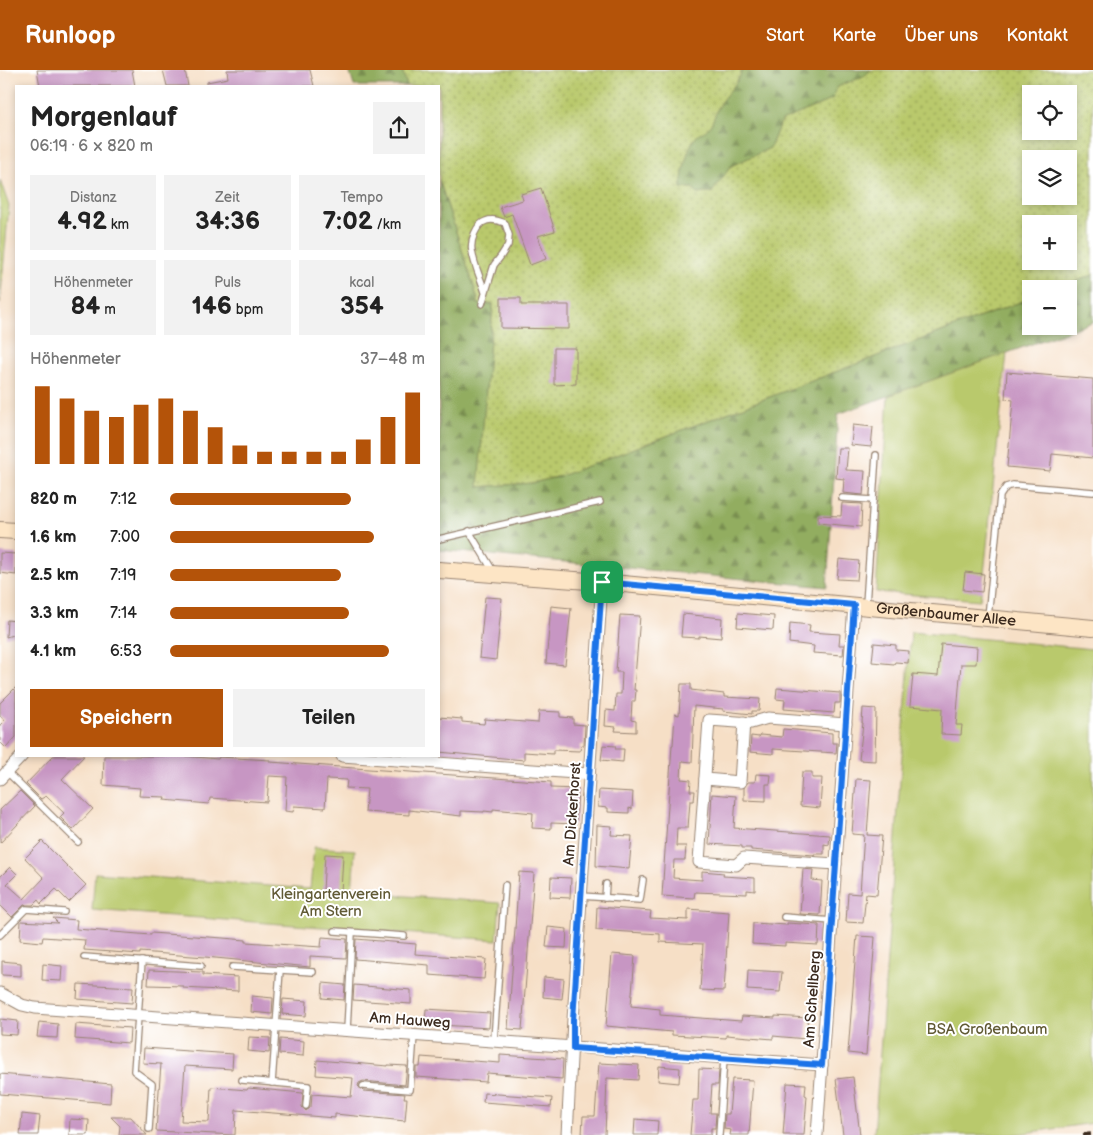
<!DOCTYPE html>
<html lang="de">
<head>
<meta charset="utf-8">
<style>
	body { margin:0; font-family:"Balsamiq Sans",sans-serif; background:#f2f2f2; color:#222; height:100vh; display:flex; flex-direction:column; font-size:19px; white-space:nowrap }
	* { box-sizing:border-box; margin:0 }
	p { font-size:16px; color:#767676 }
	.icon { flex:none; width:28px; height:28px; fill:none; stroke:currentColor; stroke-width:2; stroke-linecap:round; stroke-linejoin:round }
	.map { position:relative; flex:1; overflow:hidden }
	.panel { position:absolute; left:15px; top:15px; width:425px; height:672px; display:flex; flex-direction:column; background:#fff; border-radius:0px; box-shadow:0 2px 8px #0003 }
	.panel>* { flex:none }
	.tools { position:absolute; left:1022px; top:15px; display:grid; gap:10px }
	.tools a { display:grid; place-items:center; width:55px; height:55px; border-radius:0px; background:#fff; box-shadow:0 2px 8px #0003; font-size:25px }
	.pin { position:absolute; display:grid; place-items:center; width:42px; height:42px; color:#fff; margin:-21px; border-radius:10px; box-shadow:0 2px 8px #0006 }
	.round { display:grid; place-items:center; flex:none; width:52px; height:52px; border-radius:0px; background:#f2f2f2 }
	.summary { display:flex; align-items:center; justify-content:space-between; height:85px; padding:0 15px }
	h1 { font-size:28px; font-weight:800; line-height:38px }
	.stats { display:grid; grid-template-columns:repeat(3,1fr); gap:8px; height:85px; padding:5px 15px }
	.stats div { display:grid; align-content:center; border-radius:0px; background:#f2f2f2; text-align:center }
	.stats b { font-size:25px; font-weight:800 }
	.stats small { font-size:14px; font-weight:400 }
	.stats p { font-size:14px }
	.chart { height:140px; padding:10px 15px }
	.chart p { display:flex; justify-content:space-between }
	.chart svg { width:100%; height:90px; margin-top:5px; stroke:#b45309; stroke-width:6 }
	.action { display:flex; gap:10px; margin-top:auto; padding:10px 15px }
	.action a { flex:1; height:58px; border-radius:0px; background:#b45309; color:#fff; font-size:20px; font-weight:800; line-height:58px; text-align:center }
	.action a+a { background:#f2f2f2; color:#222 }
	ul { padding:0 15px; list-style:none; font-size:16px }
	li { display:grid; grid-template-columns:80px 60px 1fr; align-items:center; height:38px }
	li i { height:12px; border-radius:6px; background:#b45309 }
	header { display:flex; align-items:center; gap:30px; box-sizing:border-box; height:70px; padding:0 25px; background:#b45309; color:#fff }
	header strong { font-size:24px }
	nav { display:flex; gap:28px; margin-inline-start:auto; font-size:18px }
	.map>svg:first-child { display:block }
</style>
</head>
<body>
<header>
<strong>Runloop</strong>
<nav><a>Start</a><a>Karte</a><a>Über uns</a><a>Kontakt</a></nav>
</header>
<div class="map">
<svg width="1093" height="1065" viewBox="0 0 1093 1065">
	<defs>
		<pattern id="grass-dots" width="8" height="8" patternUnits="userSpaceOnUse" patternTransform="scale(1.25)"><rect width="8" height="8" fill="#b9c96c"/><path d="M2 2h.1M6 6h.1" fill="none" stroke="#98a358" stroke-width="1.8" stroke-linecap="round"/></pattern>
		<pattern id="forest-firs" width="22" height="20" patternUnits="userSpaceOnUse" patternTransform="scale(1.25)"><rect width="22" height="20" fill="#92ad60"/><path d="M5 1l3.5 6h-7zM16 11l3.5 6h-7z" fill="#788d4f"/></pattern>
	</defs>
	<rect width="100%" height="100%" fill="#fff"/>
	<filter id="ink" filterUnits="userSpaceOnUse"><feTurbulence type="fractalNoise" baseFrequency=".02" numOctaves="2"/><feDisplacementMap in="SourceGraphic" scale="10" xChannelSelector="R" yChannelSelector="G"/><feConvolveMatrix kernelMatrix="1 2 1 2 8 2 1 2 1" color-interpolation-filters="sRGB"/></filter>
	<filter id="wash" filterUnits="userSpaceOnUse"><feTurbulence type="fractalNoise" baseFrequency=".0096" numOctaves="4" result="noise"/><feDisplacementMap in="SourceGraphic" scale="20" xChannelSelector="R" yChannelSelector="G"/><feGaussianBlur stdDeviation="1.12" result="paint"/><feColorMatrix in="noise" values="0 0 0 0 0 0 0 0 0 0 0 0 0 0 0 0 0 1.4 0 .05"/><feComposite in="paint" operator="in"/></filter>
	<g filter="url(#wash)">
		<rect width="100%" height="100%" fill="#f6dfc6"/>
		<path fill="url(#grass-dots)" stroke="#7a7a45" fill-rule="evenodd" d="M402,0H1093V205L1056,219H1031V228L561,406L533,413L477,417L493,234H478L475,220L439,110V16H407ZM1031,24H1069V61H1031ZM1031,89H1069V126H1031ZM1031,154H1069V191H1031Z"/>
		<g fill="url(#forest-firs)" stroke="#666c3f">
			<path d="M349,0H402L407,16H354Z"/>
			<path d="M742,0H871C862,10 847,11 836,18L833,28L826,32L781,51L770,78L731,96L712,122L698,124L693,118H681C682,106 687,75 697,66C701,62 706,62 709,57C715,49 716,40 721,32C728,21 739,13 742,0Z"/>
			<path d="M439,110L475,220L478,234H493L478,417L533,413L561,406L1031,228V256H1069V219H1056L1093,205V252L838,344L827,517L439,480Z"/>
		</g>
		<g fill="#b9c96c" stroke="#7a7a45">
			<path d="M0,110L9,136L0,234Z"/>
			<path d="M1007,283L984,504L980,530L876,522L888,326Z"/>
			<path d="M911,562L1093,579V1053L1011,1065H874Z"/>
			<path d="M314,777L355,780L352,822L500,833L497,870L92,840L95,803L310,819Z"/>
		</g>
		<g id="blocks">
			<g fill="#c796c3">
				<path d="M37,0H132L135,16H40Z"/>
				<path d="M163,0H185L188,16H167Z"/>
				<path d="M227,0H310L314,16H207V12L228,8Z"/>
				<path d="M541,118L555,161L538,166L546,189L530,195L512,144L504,147L500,137L523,130L521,124Z"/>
				<path d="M501,228H521V235H569V259L501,258Z"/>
				<path d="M554,278H576V314L554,315Z"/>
				<path d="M1007,302L1093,309V388L1052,384L1050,401L1007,397L1013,330L1005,329Z"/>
				<path d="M853,355L873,357L871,377L851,375Z"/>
				<path d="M838,378H848L846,400L865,401L863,425L843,423L844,409L836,408Z"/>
				<path d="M842,433L862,434L861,457L818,453V445L841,446Z"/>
				<path d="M0,483L16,484V505L0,503Z"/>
				<path d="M839,489L859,491L857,510L837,509Z"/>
				<path d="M965,502L984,504L982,522L963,520Z"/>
				<path d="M485,527L502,528L496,590L479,588Z"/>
				<path d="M551,536L571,538L565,595L546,593Z"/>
				<path d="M738,543L774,546L773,560L737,557Z"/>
				<path d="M683,544L722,548L721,568L699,566V568L681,567Z"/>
				<path d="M620,545L640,546L634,620H636L635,631H632L631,650L636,651V662L615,661L616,657L605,656L606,640L615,641L616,624H621L622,602H616Z"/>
				<path d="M7,550L16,551V564L6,567Z"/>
				<path d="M790,553L810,555L809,562L840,564L839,575H844L843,585L813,583L814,576L789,573Z"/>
				<path d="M874,573L896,575V580L909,581L908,593L895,592L894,594L872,592Z"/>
				<path d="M941,574L977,577L976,594H961L956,655H962L961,665L941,664L942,639L910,636L913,604L938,606Z"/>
				<path d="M681,614H691V620L724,624V627L760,629L759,641H752V644L723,641V639L694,636L692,692L682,691L681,709L691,710L690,721H695L694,731H690L688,758H677L676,776H686L685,790H674L673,808L702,810V801L724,803L723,806L755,808V821L747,820V824L695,822L694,828L662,826L672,675H673L675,644L679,645Z"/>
				<path d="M16,617V667L6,678L0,672V655L5,650L0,646V633Z"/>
				<path d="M777,618L840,623V633H835L834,643L784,639L785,630L776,629Z"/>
				<path d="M863,638L876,639L875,691L859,690L863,653H862Z"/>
				<path d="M539,641L560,642V647L573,648V654L585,655L584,675H581L580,681L553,680V684L524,682V690L439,682V647L462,649V652L484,654L485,649L538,653Z"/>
				<path d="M783,659L832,663V673H837L836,683L773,679V684L750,682L751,666L759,667L760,665L782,667Z"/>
				<path d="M603,675L616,676L615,679H624L623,692L601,690Z"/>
				<path d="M53,686H84L62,709L93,739L73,760L60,747L64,743L46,726L41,729L26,714Z"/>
				<path d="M104,686H184L218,689L219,687L270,690V692L551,712V718L578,719L576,754L551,753V759L532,758L533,743L493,739V742L484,741V742L461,741V746L409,740V745L365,742L367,719L346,718L347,710L327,709L325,738L294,736L293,742L285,741L287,707L269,706L267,732L210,728L209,734L164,730L165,727L139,726L140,718L103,715Z"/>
				<path d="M802,702H812V708H822L820,738L800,736Z"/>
				<path d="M756,704L771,705L770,714H766V731L744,730V718L748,712H755Z"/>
				<path d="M856,709L871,710L867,765L882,766L877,825L866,824L863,853L846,852L848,823L860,824L863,778L864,765L852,764Z"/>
				<path d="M599,720L633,722L632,739L629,738V743L608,742V738L598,737Z"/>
				<path d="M20,721L35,736L0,773V740Z"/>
				<path d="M712,724L736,726L734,758L830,765L829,775L824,774V784H814V785L751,780V778H742V776L709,774Z"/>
				<path d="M597,755L612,756L611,765L632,766L629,799L596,796Z"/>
				<path d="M42,771L86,815L69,832L56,819L41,834L38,830L33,835H24L12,847L0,835V807L10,797L17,804L7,814L24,829L44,808L25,788Z"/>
				<path d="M325,784L343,785L341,822L323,821Z"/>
				<path d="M803,799L813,800L812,810L822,811L820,845L800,844Z"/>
				<path d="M519,802L534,803L522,960L508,959Z"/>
				<path d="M551,807L571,808L570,828L550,827Z"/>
				<path d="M597,837L651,841L650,848L688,850V839L729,842L724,921L700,920L703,874L660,872V864L596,860Z"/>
				<path d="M53,848L77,850L76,859L151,865V863L223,868L246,870V872L321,877L322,867L347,869L346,888L310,886V897L205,887L140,882V884L84,880L85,870L43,867L42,872L20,870L21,851L58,853Z"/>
				<path d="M753,853L787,855V853L819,855L818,875L785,873V876L752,874Z"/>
				<path d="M548,857L567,859L566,878L546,877Z"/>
				<path d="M857,866L875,867L866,985L848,983Z"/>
				<path d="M356,869L416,874L415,884L486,889L484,909L429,905V895L355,889Z"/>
				<path d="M612,884L635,886L631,936L660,939V945L741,951L742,946L775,948V946L808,948L806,969L773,966V969L726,965V968L672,965V962L606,956Z"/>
				<path d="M2,891L21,893V906L2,905Z"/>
				<path d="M43,894L62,896L61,911L42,910Z"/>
				<path d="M149,900L203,902V905L238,907V921L183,918V916L148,915Z"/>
				<path d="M748,900L782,902L780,922L747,920Z"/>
				<path d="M544,907L564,909L562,929L543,927Z"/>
				<path d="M323,913L345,915L344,930L322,928Z"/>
				<path d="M78,914L133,917L132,933L77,929Z"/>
				<path d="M354,915L411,920V934L353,930Z"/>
				<path d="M252,926L273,928L272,944L251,942Z"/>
				<path d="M283,929L307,931L306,946L282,944Z"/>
				<path d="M426,939L490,943L489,958L425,954Z"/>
				<path d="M0,949L18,951L17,965L0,964Z"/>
				<path d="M39,952L58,954L57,968L37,967Z"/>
				<path d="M76,954L130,958L129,973L75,969Z"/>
				<path d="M249,967L270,968L269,983L248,981Z"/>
				<path d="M280,969L304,971L303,986L279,984Z"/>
				<path d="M144,978L233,984L232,999L185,996L181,1051L209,1052L211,1017L247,1020L248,1018L303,1023L302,1037L306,1041L311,1037L312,1024L351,1027L353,1008L316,1005L317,990L388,996V995L407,996L405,1015L363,1011L359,1013L358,1016L363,1021L405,1024L404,1028H407L405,1051L335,1044V1048L236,1040L235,1065L156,1061L161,994L143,993Z"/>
				<path d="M500,985L563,989L562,1009L487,1003L486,1012L416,1007V997H420L421,987L500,993Z"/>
				<path d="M599,993L639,995L638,1010L607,1008L605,1065H582L583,1046H595Z"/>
				<path d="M659,996L680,998L679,1013L658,1011Z"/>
				<path d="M699,999L719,1000L718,1015H712L710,1043H716L715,1058H711V1065H690L693,1030H698Z"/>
				<path d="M0,1004L111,1014L110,1033L0,1024Z"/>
				<path d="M853,1007L860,1065H843L836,1009Z"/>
				<path d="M732,1009L753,1010L749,1065H730L731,1060L724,1059L725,1044H729Z"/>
				<path d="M787,1013L806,1014L805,1025L807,1026L804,1065H783Z"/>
				<path d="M484,1023L552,1028L551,1037L483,1032Z"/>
				<path d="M22,1044L40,1046L38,1065H20Z"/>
				<path d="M111,1047H131L147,1065H119L120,1056Z"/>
				<path d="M70,1049L89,1050L88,1065H69Z"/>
				<path d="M635,1049L658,1051L657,1065H634Z"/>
			</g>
		</g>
	</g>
	<g filter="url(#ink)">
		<use href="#blocks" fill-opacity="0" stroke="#988472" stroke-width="1"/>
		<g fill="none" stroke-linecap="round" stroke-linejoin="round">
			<defs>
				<g id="lane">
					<path d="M482,234L494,195L501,186L508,175L509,165L505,153C499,151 493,148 486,151C476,154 470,171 472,181C474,195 481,209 485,222"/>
					<path d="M842,428L873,430"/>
					<path d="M469,461L493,501"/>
					<path d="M439,469L600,432"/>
					<path d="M866,534L876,385"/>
					<path d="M988,547L1000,426L1006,417L1013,415L1093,422"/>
					<path d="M7,702L78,772"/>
					<path d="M581,826L640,830L643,810"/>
					<path d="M605,828L606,814"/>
					<path d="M784,847L832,851"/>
					<path d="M335,861L404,866"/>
					<path d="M0,865L26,839L64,842"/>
					<path d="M84,887L201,896"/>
					<path d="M142,891L134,1001L152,1014L149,1059"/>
					<path d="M232,897L313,902"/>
					<path d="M347,960L352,863"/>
					<path d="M494,970L505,815"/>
					<path d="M242,1010L308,1016L306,1036"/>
					<path d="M272,1013L280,900"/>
					<path d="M363,1016L410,1020L414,965"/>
					<path d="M719,1065L724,988"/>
				</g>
				<g id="street">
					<path d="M342,686L589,704"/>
					<path d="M0,709L22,686"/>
					<path d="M705,709L740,712L744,652"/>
					<path d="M836,794L744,788L736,795L699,792L709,650L751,653L768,648L846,654"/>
					<path d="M0,923L22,935L35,938L822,995"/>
					<path d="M567,1065L573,950L602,512"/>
					<path d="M817,1065L854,535"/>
				</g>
				<g id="secondary">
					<path d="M0,460L16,461"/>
					<path id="s1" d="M439,500L602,512L1093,558"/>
				</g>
			</defs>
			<use href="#lane" stroke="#988472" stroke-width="8"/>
			<use href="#street" stroke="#988472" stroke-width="13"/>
			<use href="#secondary" stroke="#988472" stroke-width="18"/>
			<use href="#lane" stroke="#fff" stroke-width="5.5"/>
			<use href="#street" stroke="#fff" stroke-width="11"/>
			<use href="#secondary" stroke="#fde5c5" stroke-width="16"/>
			<path stroke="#3b2a1e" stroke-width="4" stroke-dasharray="8 4" stroke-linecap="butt" d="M1083,1065L1093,1064"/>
		</g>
	</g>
	<g fill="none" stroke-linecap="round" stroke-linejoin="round" filter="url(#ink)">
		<defs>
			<path id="route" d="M602,512L854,535L822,995L573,978V950Z"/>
		</defs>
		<use href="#route" stroke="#fff" stroke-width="10"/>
		<use href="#route" stroke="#1a73e8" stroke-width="6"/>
	</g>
	<g text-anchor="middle" stroke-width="4" stroke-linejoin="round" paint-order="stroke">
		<g font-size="15" fill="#3b2a1e" stroke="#fff">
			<text dy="5" stroke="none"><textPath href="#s1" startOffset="509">Großenbaumer Allee</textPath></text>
			<text transform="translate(572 744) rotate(-86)" y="5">Am Dickerhorst</text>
			<text transform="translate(812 929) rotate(-86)" y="5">Am Schellberg</text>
			<text transform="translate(410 950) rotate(4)" y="5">Am Hauweg</text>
		</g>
		<g font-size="15" fill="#615a35" stroke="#fff">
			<text x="331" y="829">Kleingartenverein<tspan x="331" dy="17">Am Stern</tspan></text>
			<text x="987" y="964">BSA Großenbaum</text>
		</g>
	</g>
</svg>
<div class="tools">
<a><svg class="icon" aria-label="locate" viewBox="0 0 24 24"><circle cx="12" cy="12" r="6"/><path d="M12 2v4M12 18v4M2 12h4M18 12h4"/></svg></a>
<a><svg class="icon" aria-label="layers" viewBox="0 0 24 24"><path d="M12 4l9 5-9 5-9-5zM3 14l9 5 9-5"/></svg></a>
<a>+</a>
<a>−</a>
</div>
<div class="pin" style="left:602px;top:512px;background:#1e9e55"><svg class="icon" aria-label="arrive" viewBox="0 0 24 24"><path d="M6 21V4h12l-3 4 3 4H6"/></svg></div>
<section class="panel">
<div class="summary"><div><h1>Morgenlauf</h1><p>06:19 · 6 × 820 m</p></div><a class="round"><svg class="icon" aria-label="share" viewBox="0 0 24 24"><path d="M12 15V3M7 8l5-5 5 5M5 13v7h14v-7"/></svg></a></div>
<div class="stats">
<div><p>Distanz</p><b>4.92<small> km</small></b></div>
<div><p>Zeit</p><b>34:36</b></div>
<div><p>Tempo</p><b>7:02<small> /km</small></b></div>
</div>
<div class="stats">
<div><p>Höhenmeter</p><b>84<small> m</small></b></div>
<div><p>Puls</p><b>146<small> bpm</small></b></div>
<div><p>kcal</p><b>354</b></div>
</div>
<div class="chart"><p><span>Höhenmeter</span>37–48 m</p>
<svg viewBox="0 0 160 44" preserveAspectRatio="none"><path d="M5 44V6M15 44V12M25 44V18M35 44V21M45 44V15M55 44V12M65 44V18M75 44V26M85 44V35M95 44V38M105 44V38M115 44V38M125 44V38M135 44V32M145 44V21M155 44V9"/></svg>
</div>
<ul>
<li><b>820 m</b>7:12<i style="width:71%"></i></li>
<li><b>1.6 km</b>7:00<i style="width:80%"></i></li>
<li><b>2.5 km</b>7:19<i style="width:67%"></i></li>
<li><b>3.3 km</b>7:14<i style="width:70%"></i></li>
<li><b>4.1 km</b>6:53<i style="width:86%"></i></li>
</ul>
<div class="action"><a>Speichern</a><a>Teilen</a></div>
</section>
</div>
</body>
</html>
